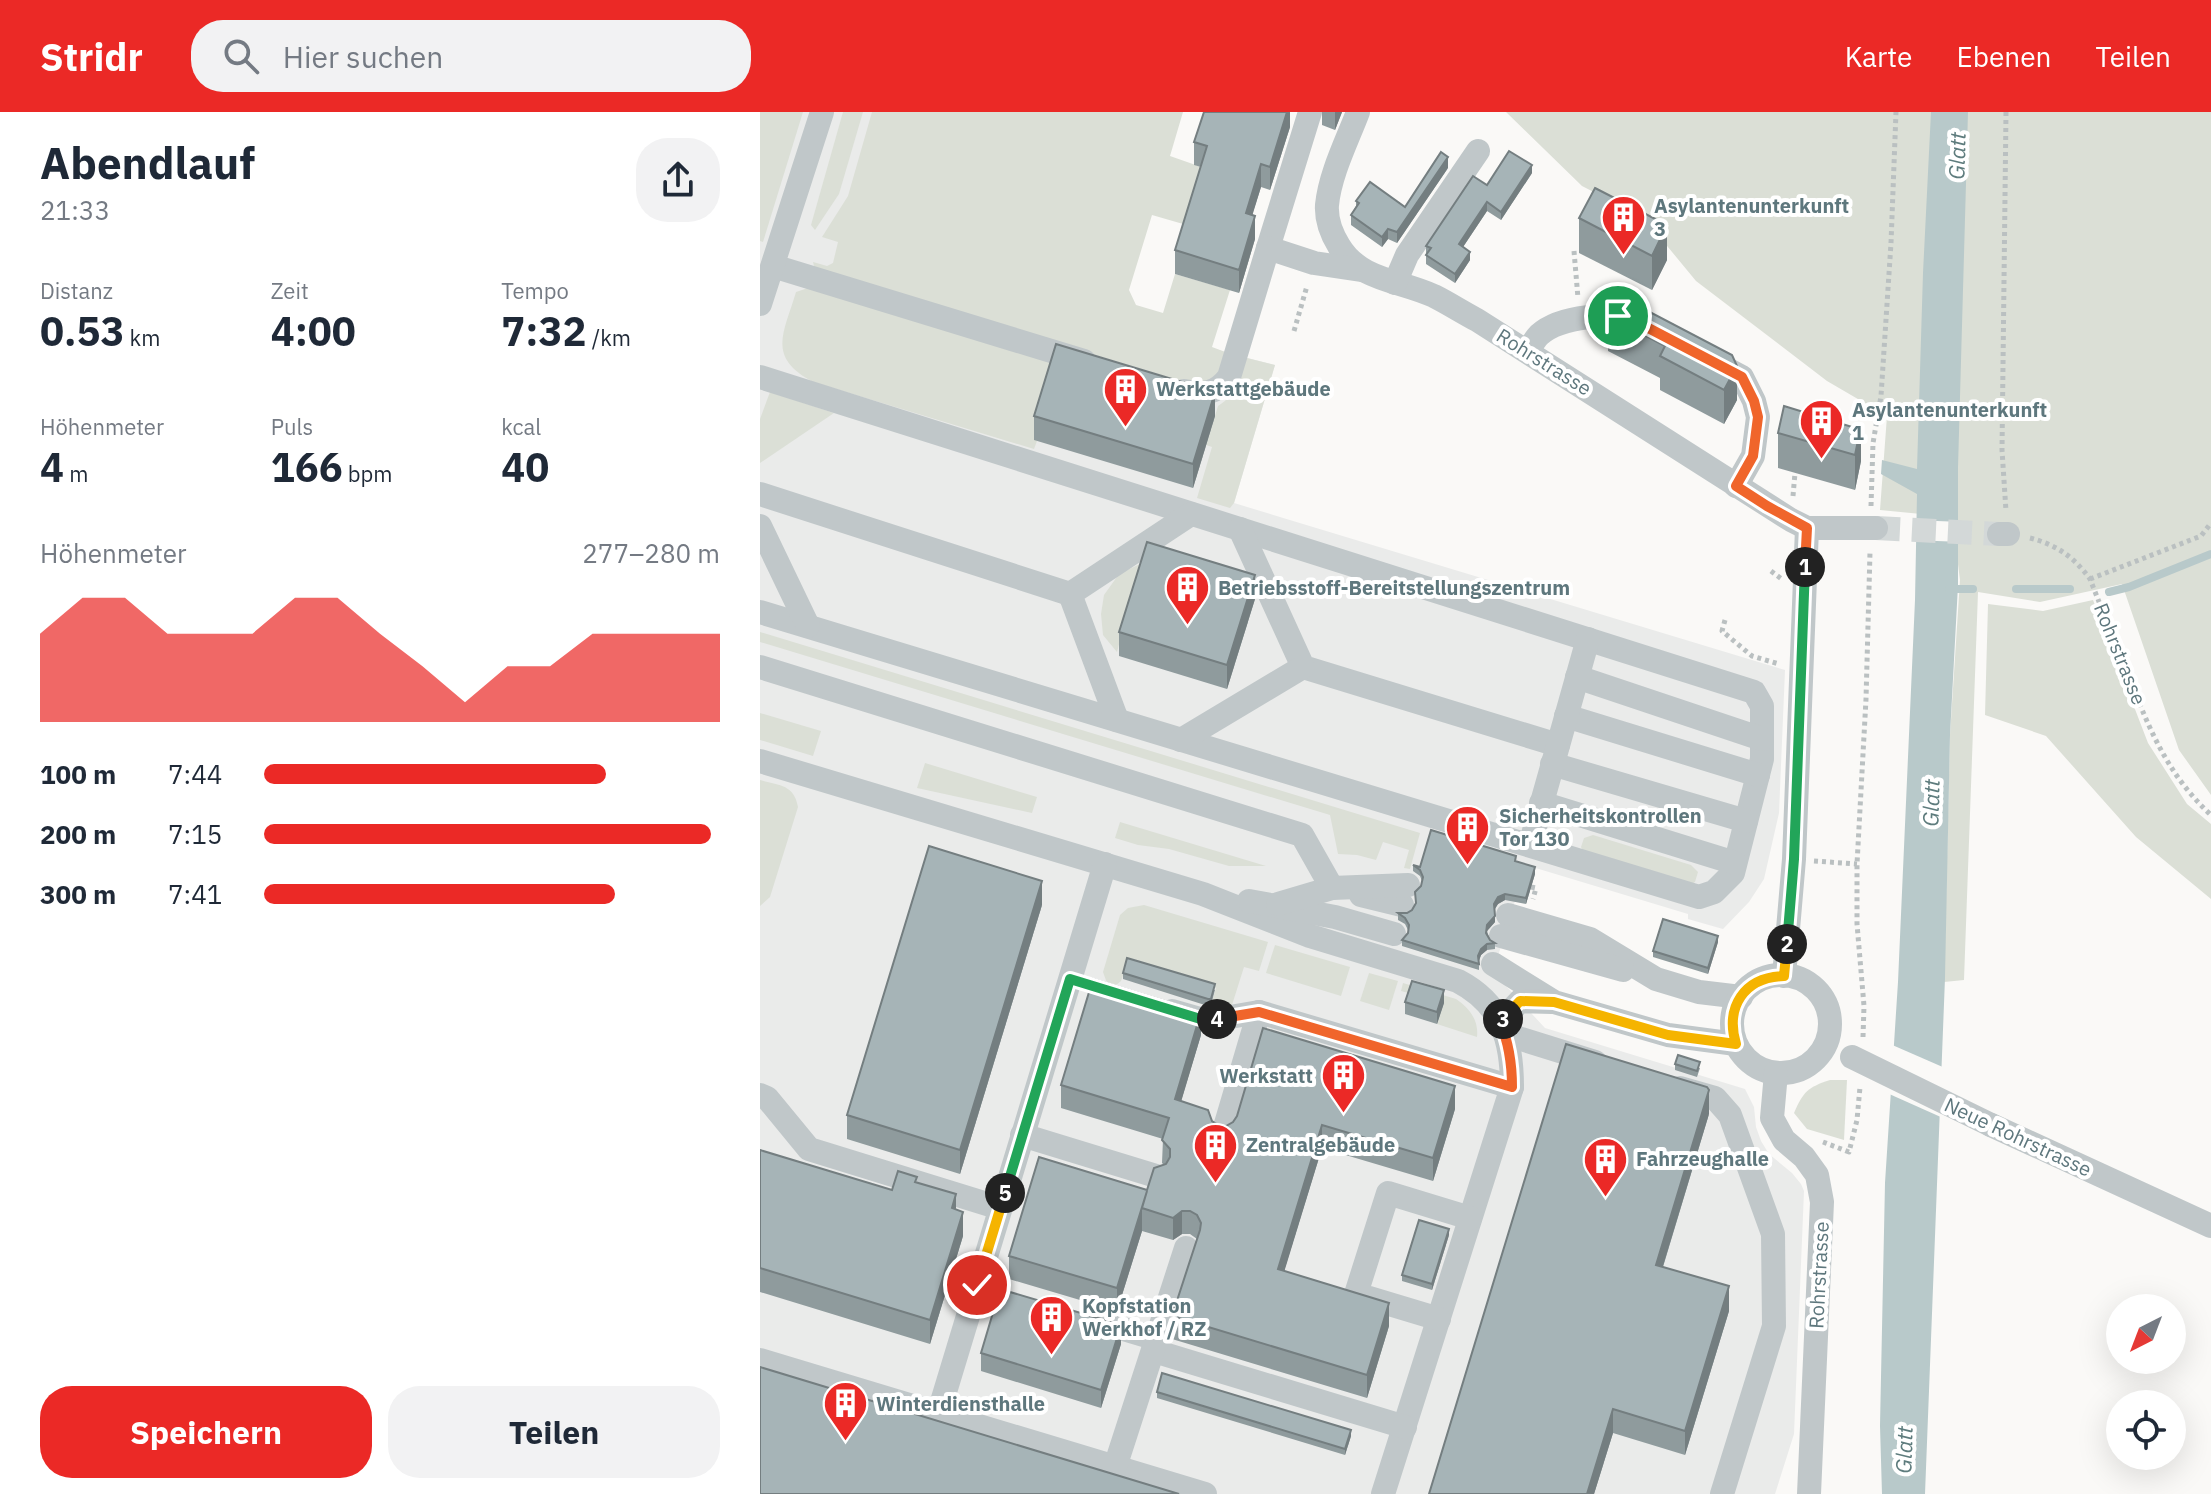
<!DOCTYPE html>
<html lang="de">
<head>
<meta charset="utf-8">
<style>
	body { margin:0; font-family:"IBM Plex Sans",sans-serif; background:#f2f2f3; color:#1f2937; height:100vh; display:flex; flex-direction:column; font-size:30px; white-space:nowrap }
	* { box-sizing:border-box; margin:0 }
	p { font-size:26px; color:#747a83 }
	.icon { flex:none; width:44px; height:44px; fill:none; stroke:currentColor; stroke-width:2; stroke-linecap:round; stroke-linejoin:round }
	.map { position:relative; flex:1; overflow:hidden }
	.drawer { display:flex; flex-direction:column; background:#fff; width:760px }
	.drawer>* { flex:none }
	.needle { width:52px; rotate:222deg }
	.buttons { position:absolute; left:1346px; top:1182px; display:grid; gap:16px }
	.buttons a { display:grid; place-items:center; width:80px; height:80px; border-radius:50%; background:#fff; box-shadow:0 8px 32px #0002; font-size:40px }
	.pin { position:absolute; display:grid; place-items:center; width:68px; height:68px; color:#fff; margin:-34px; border:4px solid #fff; border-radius:50%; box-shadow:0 2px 8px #0007 }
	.km { position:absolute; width:40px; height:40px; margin:-20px; border-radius:50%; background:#222; color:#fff; font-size:22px; line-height:40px; text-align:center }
	.round { display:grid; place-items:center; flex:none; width:84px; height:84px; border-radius:32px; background:#f2f2f3 }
	.head { display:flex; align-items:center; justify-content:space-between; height:136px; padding:0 40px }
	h1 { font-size:44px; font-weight:700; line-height:60px }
	.figures { display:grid; grid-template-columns:repeat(3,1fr); gap:12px; height:136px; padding:8px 40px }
	.figures div { display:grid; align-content:center }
	.figures b { font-size:40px; font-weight:700 }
	.figures small { font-size:22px; font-weight:400 }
	.figures p { font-size:22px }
	.chart { height:224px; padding:16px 40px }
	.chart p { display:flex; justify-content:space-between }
	.chart svg { width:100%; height:144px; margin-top:8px; fill:#eb2926; opacity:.7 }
	.primary-button { display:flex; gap:16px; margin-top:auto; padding:16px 40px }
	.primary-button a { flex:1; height:92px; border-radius:32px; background:#eb2926; color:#fff; font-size:32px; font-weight:700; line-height:92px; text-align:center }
	.primary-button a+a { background:#f2f2f3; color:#1f2937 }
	ul { padding:0 40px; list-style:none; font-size:26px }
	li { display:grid; grid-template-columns:128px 96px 1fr; align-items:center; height:60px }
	li i { height:20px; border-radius:10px; background:#eb2926 }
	header { display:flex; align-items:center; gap:48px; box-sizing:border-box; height:112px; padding:0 40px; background:#eb2926; color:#fff }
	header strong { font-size:38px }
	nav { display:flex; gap:44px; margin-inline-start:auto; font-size:28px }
	.search { width:560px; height:72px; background:#f2f2f3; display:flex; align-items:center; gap:20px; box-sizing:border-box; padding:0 28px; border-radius:32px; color:#747a83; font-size:30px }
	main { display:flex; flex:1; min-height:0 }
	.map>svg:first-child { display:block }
</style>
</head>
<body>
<header>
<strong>Stridr</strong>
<div class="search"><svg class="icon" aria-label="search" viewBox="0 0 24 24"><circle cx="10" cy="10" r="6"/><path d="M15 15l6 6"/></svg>Hier suchen</div>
<nav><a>Karte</a><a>Ebenen</a><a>Teilen</a></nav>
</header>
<main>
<section class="drawer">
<div class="head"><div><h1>Abendlauf</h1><p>21:33</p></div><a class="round"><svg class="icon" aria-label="share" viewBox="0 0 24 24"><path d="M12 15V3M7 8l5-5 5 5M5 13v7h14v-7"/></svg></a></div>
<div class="figures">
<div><p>Distanz</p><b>0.53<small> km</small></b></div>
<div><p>Zeit</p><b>4:00</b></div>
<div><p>Tempo</p><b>7:32<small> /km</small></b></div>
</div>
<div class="figures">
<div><p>Höhenmeter</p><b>4<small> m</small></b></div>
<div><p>Puls</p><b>166<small> bpm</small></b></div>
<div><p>kcal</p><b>40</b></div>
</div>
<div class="chart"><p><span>Höhenmeter</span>277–280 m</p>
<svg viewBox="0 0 160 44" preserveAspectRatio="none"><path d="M0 44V17L10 6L20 6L30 17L40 17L50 17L60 6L70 6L80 17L90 27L100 38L110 27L120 27L130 17L140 17L150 17L160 17V44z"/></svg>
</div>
<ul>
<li><b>100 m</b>7:44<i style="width:75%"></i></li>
<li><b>200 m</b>7:15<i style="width:98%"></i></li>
<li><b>300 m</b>7:41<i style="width:77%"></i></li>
</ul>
<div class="primary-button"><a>Speichern</a><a>Teilen</a></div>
</section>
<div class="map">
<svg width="1451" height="1382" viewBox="0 0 1451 1382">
	<rect width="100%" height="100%" fill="#faf9f7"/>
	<path fill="#eaebea" d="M0,0H404L343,201L468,241L515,253L474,391L1025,558L1019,701L1004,767L989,790L963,817L928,807V802L756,750L755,789L733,860L785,916L985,977L994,995L996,1015L1001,1029L1009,1042L1032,1061L1041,1072L1044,1079L1034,1322L1015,1382H0Z"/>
	<g fill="#dbdfd6">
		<path d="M0,0H43L3,130L0,129Z"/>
		<path d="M83,0H103L79,82L55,118L51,113Z"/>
		<path d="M112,0H423L410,44L447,57L430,114L392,103L369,178L376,193L403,201L415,162L470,178L452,235L468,241L454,268L431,272L55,158L53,150L67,154L73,151L78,130L62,125L88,84Z"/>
		<path d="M746,0H1451V683L1419,638L1362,472L1280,490L1218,480L1204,868L1184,870L1190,623L1200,468L1192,405L1120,398L1127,304L1067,269L936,169L884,106L822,74Z"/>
		<path d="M48,176L298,252L275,327L277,329L274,337L53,270C6,245 24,221 36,180Z"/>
		<path d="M483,245L515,253L474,391L470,396L437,386L452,335L446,333L458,294C477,283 478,266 483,245Z"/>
		<path d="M10,280L74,301L0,351V307Z"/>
		<path d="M380,452L357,540L343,523L341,502L344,483L359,462Z"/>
		<path d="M1333,488L1388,631L1427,692L1451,712V787L1376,725L1286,624L1225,603L1228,492L1283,499Z"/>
		<path d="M0,520L660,721L650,757L644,756L649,738L623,730L616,748L597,743L578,742L570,703L0,530Z"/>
		<path d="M0,601L61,619L53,644L0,628Z"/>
		<path d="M165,651L277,685L272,701L157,676Z"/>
		<path d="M0,668C19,674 34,672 38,695L10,785L0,794Z"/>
		<path d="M360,710L506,754H469L409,737L378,733L355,726Z"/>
		<path d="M833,723L931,753L938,760L935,770L928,774L825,744L821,735L824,726Z"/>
		<path d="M384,793L508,830L499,859L484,855L472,893L454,904L450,896L456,876L368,849L361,869L355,874L347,871L343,860L360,803L368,796Z"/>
		<path d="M515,833L590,855L581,884L506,861Z"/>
		<path d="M609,861L638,869L629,898L600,889Z"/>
		<path d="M643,871L696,887C709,896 719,908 717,925L677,912L684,891L641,879Z"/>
		<path d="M1070,968H1087L1084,1028L1047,1017L1034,1001C1043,980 1048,975 1070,968Z"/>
	</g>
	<path fill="#b8c9ca" d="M1171,0H1208L1198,356V473L1190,623L1185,866L1165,1382H1122L1120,1314L1125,1071L1138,870L1155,488L1157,382L1121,362L1122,348L1157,357L1163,161Z"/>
	<g fill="#faf9f7">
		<path d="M1152,408L1202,410V430L1152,428Z"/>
		<path d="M1130,932L1185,956L1183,1006L1127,981Z"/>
	</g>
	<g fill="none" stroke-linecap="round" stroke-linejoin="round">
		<g stroke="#b8c9ca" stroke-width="8">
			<path d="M1189,477H1213"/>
			<path d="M1256,477H1310"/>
			<path d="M1349,480L1369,475L1451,442"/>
		</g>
		<path stroke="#d3d8d8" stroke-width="24" stroke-dasharray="24 12" stroke-linecap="butt" d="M1116,416L1239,422"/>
		<g stroke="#bac0c1" stroke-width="5" stroke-dasharray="4 4" stroke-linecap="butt">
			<path d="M1246,0L1242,338L1246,399"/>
			<path d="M814,139L818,186"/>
			<path d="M534,219L547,174"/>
			<path d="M1033,384L1035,361"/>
			<path d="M1111,394L1113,331L1121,284L1131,131L1136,0"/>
			<path d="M1270,426C1297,433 1314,445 1330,467C1343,500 1356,533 1369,565C1390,619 1408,663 1451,703"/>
			<path d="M1011,459L1023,468"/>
			<path d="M1330,467L1441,424L1451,411"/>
			<path d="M965,508L962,519L992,544L1019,552"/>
			<path d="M1054,749L1097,752"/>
			<path d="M771,775L776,776L773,787"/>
			<path d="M1103,925L1104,894L1097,812V752L1106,587L1110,440"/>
			<path d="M1063,1030L1089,1040L1097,1008L1100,975"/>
		</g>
		<g stroke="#c0c7c9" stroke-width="24">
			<path d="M598,0C587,29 570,62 567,93C566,108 571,121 579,134C600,169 640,168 674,184C688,191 702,200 717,208L1031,408L1047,416H1116"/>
			<path d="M508,136L550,0"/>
			<path d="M13,154L324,249"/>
			<path d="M635,171L647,143L718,39"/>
			<path d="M0,192L62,0"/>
			<path d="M768,239C771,234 775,227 779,223C800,204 853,199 878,210"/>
			<path d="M950,248L982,265L994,289L998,305L993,344L976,374"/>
			<path d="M0,265L994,580L1002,594V647L973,761L954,780L939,785L0,500"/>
			<path d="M424,279C444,283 456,282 469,265L508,136L554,151L601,158"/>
			<path d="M0,382L310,482"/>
			<path d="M0,414L48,514"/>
			<path d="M480,417L543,555L798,633"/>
			<path d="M1239,422H1248"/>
			<path d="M0,555L542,723L572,776"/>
			<path d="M817,565L1002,627"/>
			<path d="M806,604L998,663"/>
			<path d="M357,608L310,482L431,402"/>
			<path d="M421,628L543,555"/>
			<path d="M0,649L443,782L550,824L698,869C742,892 752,928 752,975L623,1382"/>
			<path d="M792,652L986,709"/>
			<path d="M781,691L975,751"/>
			<path d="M770,733L828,527"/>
			<path d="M601,783L642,793"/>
			<path d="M489,789L575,805L634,822"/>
			<path d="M518,792L572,776L648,773"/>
			<path d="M748,803L830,827L896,867L939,880L981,885"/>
			<path d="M741,824L863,858"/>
			<path d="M733,852L794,890L908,923L976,932"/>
			<circle cx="1021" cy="912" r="49"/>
			<path d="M1024,864L1034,747L1047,416"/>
			<path d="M412,899L447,909L499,900L752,975"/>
			<path d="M740,910L760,889L792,890"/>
			<path d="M745,922L835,950"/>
			<path d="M1016,961L1012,1006L1024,1028L1044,1045L1057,1063L1062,1090L1049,1382"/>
			<path d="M920,976L955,986L970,1003L1013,1122L1014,1214L962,1382"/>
			<path d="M0,983L7,986L49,1037L240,1096"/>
			<path d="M1231,1013L1451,1114"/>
			<path d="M463,1022L499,900"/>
			<path d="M262,1023L396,1064"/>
			<path d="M330,1207L397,1227"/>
			<path d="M679,1207L596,1182L628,1081L710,1106"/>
			<path d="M394,1239L645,1315"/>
			<path d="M0,1248L445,1382"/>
			<path d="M178,1303L345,752"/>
			<path d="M355,1355L426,1136"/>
		</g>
		<path stroke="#c0c7c9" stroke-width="24" d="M1092,945L1231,1013"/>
	</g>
	<g fill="#8f9b9d">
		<path d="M530,0V15L510,78L501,75L492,103L495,127L479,181L415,162V138L441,55L434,53V30Z"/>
		<path d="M562,0H582L575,18L562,13Z"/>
		<path d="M688,56L637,131L628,127L622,135L591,113V103L596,94V89L645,95Z"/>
		<path d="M772,61L741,108L727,99L703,135L710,148L695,171L666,152V134L727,73Z"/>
		<path d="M819,106L907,148L892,178L819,141Z"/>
		<path d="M858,186L977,288L964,312L900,278V266L848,239V204Z"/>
		<path d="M274,304H455L433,376L274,328Z"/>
		<path d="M1092,315L1101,349L1095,378L1018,356V321Z"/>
		<path d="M495,487L467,577L359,544V520Z"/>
		<path d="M756,750L775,762L766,792L745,788L738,792L735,797V810L727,819L730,828L735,831V837L727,838L721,843L719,849V858L642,834V828L648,821V818L645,812L638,808V801H647L652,798L656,792L655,780L661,774L662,769L660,764L653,759V753L660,755Z"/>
		<path d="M282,793L200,1062L87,1027V1003Z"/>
		<path d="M958,830L948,862L893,845V839Z"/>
		<path d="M363,861L455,878L451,893L448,894L363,867Z"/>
		<path d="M645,890L684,891L677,912L645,902Z"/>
		<path d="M441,923L421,989L460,1014L695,997L673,1069L562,1036L524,1159L629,1214L607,1286L412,1227V1204L437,1127L430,1122H422L413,1128L382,1119L357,1199L249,1167V1144L387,1078L404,1053L402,1051L403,1027L301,996V973Z"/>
		<path d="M915,952L940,956L937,965L915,958Z"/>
		<path d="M949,1002L903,1155L969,1199L925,1343L853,1321L834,1382H669Z"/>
		<path d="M0,1038L132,1078L157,1070L196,1098L203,1124L170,1232L0,1180Z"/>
		<path d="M689,1123L672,1178L642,1169V1163Z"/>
		<path d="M361,1232L341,1296L221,1259V1241Z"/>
		<path d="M397,1280L591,1324L585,1343L397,1286Z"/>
	</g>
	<g fill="#747e80">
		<path d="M527,0H530V15L510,78V55Z"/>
		<path d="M575,0H582L575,18Z"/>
		<path d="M688,45V56L637,131V120Z"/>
		<path d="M501,52V75L486,124V101Z"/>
		<path d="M772,53V61L741,108V100Z"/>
		<path d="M727,90V99L699,141V132Z"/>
		<path d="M495,104V127L479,181V158Z"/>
		<path d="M907,113V148L892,178V144Z"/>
		<path d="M628,117V127L622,135V125Z"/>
		<path d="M710,140V148L695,171V162Z"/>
		<path d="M977,254V288L964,312V278Z"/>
		<path d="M455,280V304L433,376V352Z"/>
		<path d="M1101,314V349L1095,378V343Z"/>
		<path d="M495,463V487L467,577V553Z"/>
		<path d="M775,755V762L766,792V786Z"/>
		<path d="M282,769V793L200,1062V1038Z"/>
		<path d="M745,782V788L738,792L734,798V792L738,785Z"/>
		<path d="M735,804V810L727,819V813Z"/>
		<path d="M958,824V830L948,862V856Z"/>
		<path d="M727,832V838L721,843L718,851V844L721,837Z"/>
		<path d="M684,878V891L677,912V900Z"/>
		<path d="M441,900V923L415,1010V987Z"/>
		<path d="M695,974V997L673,1069V1046Z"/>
		<path d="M949,978V1002L896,1177V1153Z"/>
		<path d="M562,1013V1036L518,1180V1157Z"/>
		<path d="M196,1082V1106L192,1096Z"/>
		<path d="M382,1096V1119L357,1199V1176Z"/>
		<path d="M422,1099V1122L413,1128V1106Z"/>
		<path d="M203,1100V1124L170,1232V1208Z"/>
		<path d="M689,1117V1123L672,1178V1172Z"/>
		<path d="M969,1174V1199L925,1343V1319Z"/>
		<path d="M629,1191V1214L607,1286V1263Z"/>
		<path d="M361,1213V1232L341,1296V1278Z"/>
		<path d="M853,1297V1321L834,1382H827Z"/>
		<path d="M591,1318V1324L585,1343V1337Z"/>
	</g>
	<g fill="#a6b4b7" stroke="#747e80" stroke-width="2">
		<path d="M444,0H527L510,55L501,52L486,101L495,104L479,158L415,138L447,34L434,30Z"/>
		<path d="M749,39L772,53L741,100L727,90L699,132L710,140L695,162L666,143L671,136L666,134L713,64L727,73Z"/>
		<path d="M681,40L688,45L637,120L628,117L622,125L591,103L599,91L596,89L610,70L645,95Z"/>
		<path d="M835,76L907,113L892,144L819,106Z"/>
		<path d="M858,186L865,187L972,243L977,254L964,278L900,244L905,234L848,204Z"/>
		<path d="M296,232L455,280L433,352L274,304Z"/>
		<path d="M1024,294L1092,315L1101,314L1095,343L1018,321Z"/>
		<path d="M387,430L495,463L467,553L359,520Z"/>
		<path d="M671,718L756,744L755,749L775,755L766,786L745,782L738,785L734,792L735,804L727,813L726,821L730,828L735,831L727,832L721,837L718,844L719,852L642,828L648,821L649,813L645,806L638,801H647L652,798L656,791L655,780L661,774L663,765L660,758L653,753L660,755Z"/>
		<path d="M169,734L282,769L200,1038L87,1003Z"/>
		<path d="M903,807L958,824L948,856L893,839Z"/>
		<path d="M367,846L455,872L451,887H448L363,861Z"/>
		<path d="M333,867L441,900L415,987L448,998L452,1009L460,1014H466L473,1010L477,1004L503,916L695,974L673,1046L562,1013L518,1157L629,1191L607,1263L412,1204L440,1118L441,1111L437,1103L430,1099H422L413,1106L382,1096L387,1079L357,1176L249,1144L279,1045L387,1078L394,1056L406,1052L410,1045V1037L402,1028L409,1006L301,973Z"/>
		<path d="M652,869L684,878L677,900L645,890Z"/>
		<path d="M806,932L947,975L949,978L896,1153L969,1174L925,1319L853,1297L827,1382H669Z"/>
		<path d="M918,943L940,950L937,959L915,952Z"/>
		<path d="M0,1038L132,1078L138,1059L157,1065L155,1070L196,1082L192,1096L203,1100L170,1208L0,1156Z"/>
		<path d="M659,1108L689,1117L672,1172L642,1163Z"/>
		<path d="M240,1177L361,1213L341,1278L221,1241Z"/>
		<path d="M0,1255L419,1382H0Z"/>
		<path d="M402,1261L591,1318L585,1337L397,1280Z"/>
	</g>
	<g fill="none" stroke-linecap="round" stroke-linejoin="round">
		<defs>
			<path id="split-1" d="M858,204L873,208L982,265L994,289L998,305L993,344L976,374L1007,394L1047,416L1045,455"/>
			<path id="split-2" d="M1027,832L1034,747L1045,455"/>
			<path id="split-3" d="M743,907L760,889L794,890L908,923L976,932C965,895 984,865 1024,864L1027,832"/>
			<path id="split-4" d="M457,907L499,900L752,975C752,952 749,931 740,910L743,907"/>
			<path id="split-5" d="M245,1081L310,867L447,909L457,907"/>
			<path id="split-6" d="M217,1173L245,1081"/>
		</defs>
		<use href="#split-1" stroke="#fff" stroke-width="16"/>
		<use href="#split-2" stroke="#fff" stroke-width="16"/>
		<use href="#split-3" stroke="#fff" stroke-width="16"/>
		<use href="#split-4" stroke="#fff" stroke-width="16"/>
		<use href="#split-5" stroke="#fff" stroke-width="16"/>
		<use href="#split-6" stroke="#fff" stroke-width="16"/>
		<use href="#split-1" stroke="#f0652b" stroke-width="10"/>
		<use href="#split-2" stroke="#22a559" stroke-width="10"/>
		<use href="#split-3" stroke="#f5b400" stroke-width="10"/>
		<use href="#split-4" stroke="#f0652b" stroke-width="10"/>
		<use href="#split-5" stroke="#22a559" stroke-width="10"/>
		<use href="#split-6" stroke="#f5b400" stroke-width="10"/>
	</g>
	<defs>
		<symbol id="building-pin" viewBox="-11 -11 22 30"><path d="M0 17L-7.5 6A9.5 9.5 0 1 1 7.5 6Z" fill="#eb2926" stroke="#fff"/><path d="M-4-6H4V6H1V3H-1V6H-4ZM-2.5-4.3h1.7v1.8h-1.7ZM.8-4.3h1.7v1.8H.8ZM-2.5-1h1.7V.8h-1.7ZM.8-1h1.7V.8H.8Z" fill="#fff"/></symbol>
	</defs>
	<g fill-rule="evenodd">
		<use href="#building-pin" x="838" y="80" width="51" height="69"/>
		<use href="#building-pin" x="340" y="252" width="51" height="69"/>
		<use href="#building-pin" x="1036" y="284" width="51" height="69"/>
		<use href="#building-pin" x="402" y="450" width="51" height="69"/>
		<use href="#building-pin" x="682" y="690" width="51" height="69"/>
		<use href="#building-pin" x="558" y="938" width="51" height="69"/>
		<use href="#building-pin" x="430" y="1008" width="51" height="69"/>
		<use href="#building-pin" x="820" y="1022" width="51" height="69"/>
		<use href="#building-pin" x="266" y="1180" width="51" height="69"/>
		<use href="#building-pin" x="60" y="1266" width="51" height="69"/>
	</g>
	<g text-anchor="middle" stroke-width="8" stroke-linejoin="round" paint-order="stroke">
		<g font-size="20" font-weight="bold" fill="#5e777d" stroke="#fff" text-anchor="start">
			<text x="894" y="101">Asylantenunterkunft<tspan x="894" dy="23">3</tspan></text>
			<text x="396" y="284">Werkstattgebäude</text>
			<text x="1092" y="305">Asylantenunterkunft<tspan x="1092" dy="23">1</tspan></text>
			<text x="458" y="483">Betriebsstoff-Bereitstellungszentrum</text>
			<text x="739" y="711">Sicherheitskontrollen<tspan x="739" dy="23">Tor 130</tspan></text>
			<text x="553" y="971" text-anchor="end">Werkstatt</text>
			<text x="486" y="1040">Zentralgebäude</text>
			<text x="876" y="1054">Fahrzeughalle</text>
			<text x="322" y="1201">Kopfstation<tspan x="322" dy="23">Werkhof / RZ</tspan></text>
			<text x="116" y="1299">Winterdiensthalle</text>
		</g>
		<g font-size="20" fill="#5e777d" stroke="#fff">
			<text transform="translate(784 250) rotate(32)" y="7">Rohrstrasse</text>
			<text transform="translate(1360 542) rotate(68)" y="7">Rohrstrasse</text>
			<text transform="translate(1258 1025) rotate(25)" y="7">Neue Rohrstrasse</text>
			<text transform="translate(1059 1163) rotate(-87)" y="7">Rohrstrasse</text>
		</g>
		<g font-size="22" font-style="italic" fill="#5e7c7d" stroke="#fff">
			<text transform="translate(1197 44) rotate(-88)" y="8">Glatt</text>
			<text transform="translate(1171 691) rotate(-88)" y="8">Glatt</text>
			<text transform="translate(1144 1338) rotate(-88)" y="8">Glatt</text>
		</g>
	</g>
</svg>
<div class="buttons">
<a><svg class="needle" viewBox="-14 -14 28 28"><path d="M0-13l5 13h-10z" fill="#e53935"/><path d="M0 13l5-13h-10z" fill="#747a83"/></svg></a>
<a><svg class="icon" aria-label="locate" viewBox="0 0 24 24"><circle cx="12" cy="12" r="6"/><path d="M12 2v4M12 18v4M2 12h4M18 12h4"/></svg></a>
</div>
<div class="pin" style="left:858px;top:204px;background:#1e9e55"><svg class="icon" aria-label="arrive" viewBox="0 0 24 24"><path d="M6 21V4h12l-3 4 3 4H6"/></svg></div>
<div class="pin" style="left:217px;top:1173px;background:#d93025"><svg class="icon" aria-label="check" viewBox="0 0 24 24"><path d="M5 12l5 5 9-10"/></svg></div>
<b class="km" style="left:1045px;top:455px">1</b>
<b class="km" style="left:1027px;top:832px">2</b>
<b class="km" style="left:743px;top:907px">3</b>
<b class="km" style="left:457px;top:907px">4</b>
<b class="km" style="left:245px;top:1081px">5</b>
</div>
</main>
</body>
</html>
